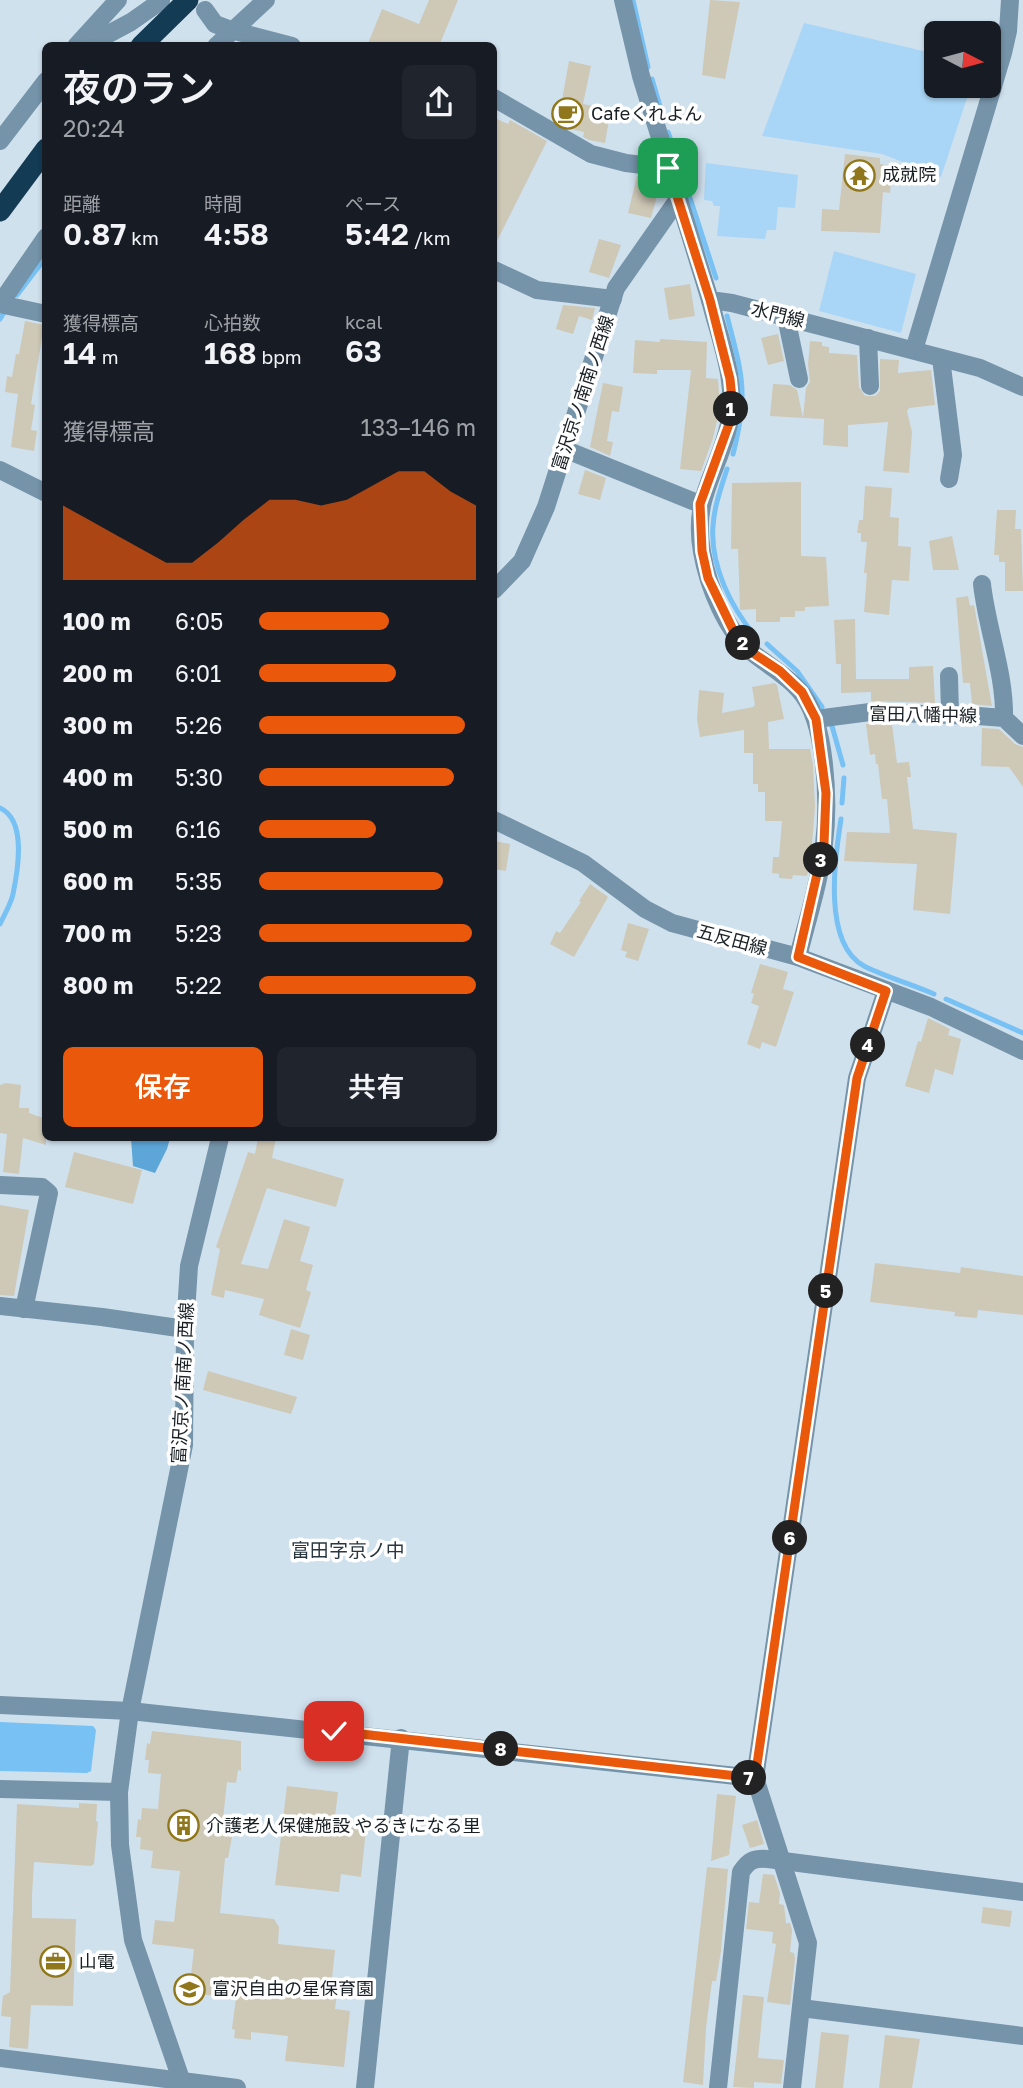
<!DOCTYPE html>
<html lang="ja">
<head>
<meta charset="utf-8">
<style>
	body { margin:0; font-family:"Golos Text","Noto Sans JP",sans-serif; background:#20242c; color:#f1f3f6; height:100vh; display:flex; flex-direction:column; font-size:26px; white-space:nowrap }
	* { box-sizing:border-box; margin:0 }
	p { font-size:23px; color:#9ea1a6 }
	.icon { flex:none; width:38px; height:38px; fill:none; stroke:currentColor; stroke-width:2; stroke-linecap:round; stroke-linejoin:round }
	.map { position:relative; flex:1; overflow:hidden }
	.side { position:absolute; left:42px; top:42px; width:455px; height:1099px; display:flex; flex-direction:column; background:#171b24; border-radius:10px; box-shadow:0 2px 5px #0004 }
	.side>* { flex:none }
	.needle { width:46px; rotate:96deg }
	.buttons { position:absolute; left:924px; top:21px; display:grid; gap:14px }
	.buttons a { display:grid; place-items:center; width:77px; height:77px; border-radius:10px; background:#171b24; box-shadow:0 2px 5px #0004; font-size:35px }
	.pin { position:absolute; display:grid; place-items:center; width:60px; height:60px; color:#fff; margin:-30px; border-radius:14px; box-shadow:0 4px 10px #0006 }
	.km { position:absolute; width:35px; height:35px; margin:-18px; border-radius:50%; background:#222; color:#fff; font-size:19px; line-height:35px; text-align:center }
	.round { display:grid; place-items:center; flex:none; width:74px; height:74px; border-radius:10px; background:#20242c }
	.summary { display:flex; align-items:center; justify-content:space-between; height:119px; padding:0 21px }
	h1 { font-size:38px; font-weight:600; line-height:52px }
	.figures { display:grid; grid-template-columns:repeat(3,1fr); gap:10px; height:119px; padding:7px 21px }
	.figures div { display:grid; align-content:center }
	.figures b { font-size:30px; font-weight:600 }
	.figures small { font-size:19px; font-weight:400 }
	.figures p { font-size:19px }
	.chart { height:196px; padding:14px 21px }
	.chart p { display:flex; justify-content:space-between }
	.chart svg { width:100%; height:126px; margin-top:7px; fill:#ea580c; opacity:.7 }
	.button { display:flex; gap:14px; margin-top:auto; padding:14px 21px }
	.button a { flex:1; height:80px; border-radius:10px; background:#ea580c; color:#fff; font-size:28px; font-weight:600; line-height:80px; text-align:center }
	.button a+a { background:#20242c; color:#f1f3f6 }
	ul { padding:0 21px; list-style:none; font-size:23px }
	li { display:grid; grid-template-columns:112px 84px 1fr; align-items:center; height:52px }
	li i { height:18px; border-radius:9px; background:#ea580c }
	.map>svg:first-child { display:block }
</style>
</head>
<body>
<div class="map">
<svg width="1023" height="2088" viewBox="0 0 1023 2088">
	<rect width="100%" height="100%" fill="#d0e1ee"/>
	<g fill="#a9d6f6">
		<path d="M804,23L936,54V86H971L941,177L882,154L762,136Z"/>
		<path d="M706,163L798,175L795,208L778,207L776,230H767L765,239L717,236L720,206H714L712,201L704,200Z"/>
		<path d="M834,251L916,274L901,333L819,311Z"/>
	</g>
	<path fill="#5ca6d8" d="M131,1138H170L167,1149L155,1173L133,1166Z"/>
	<path fill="#77c1f4" d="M0,1722L93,1726L96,1730L91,1771L87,1773L0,1771Z"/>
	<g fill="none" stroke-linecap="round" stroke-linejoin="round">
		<g stroke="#77c1f4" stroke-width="5">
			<path d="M633,0L648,67"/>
			<path d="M652,79L664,120"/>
			<path d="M668,132L675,152"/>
			<path d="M678,161L716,278"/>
			<path d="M17,295L43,261"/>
			<path d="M727,316C742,374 749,393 733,454"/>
			<path d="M0,319L3,314"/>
			<path d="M727,469C721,488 714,507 713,526C710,566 731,607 755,636"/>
			<path d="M767,644L797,671L822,707"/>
			<path d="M832,726L843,765"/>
			<path d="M842,803L844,778"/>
			<path d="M0,808C27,820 18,870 13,894C11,904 4,915 0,924"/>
			<path d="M841,819C835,857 822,943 864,966C886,977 911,984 934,994"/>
			<path d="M946,999L1023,1033"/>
		</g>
	</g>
	<g fill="#cec8b6">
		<path d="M429,0H458L439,46H367L382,9L419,24Z"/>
		<path d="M710,0L740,2L725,79L702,75Z"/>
		<path d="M569,61L591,66L583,104L611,109L605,143L589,140L583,137L584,132L571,129L558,122Z"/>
		<path d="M497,119L508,124L510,120L547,141L494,247V126Z"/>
		<path d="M845,154L880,158V164L893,166L890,193L883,192L880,233L821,231L822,209L839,210Z"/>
		<path d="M637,176L661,181L651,218L628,213Z"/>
		<path d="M599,239L621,245L609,278L589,272Z"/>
		<path d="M690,284L695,316L669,320L664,288Z"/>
		<path d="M563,305L595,308L592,320L579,316L573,334L556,329Z"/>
		<path d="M25,321L44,325L31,404L35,405L31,430L37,431L34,451L11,447L18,394L5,392L7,376L12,377L16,354H19Z"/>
		<path d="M778,334L784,361L768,365L761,338Z"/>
		<path d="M660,339L707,342L706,378L718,379L720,408L713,438L701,471L680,469L691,370H657V374L633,373L635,340L660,342Z"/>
		<path d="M810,341L822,342V346L829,347V353L857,355L859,387L865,396H875L880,391V359L899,360L898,373L931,370L935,405L909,408L907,411L912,432L909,473L883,471L888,422L848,425V447L823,445L824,419L803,418L806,388L810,382L808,365Z"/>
		<path d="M603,383L623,387L619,412L612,411L607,441L613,442L610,456L590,447Z"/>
		<path d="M773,384L790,385L797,390L803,418L770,416Z"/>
		<path d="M585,470L606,478L600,500L578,494Z"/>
		<path d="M801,482V556L826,557L829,606L805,607V611H795V617H780V622H756V609L740,610L738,549H731L732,483Z"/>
		<path d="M865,486L892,488L890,517L899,518L898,546L911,547L909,581L892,580L889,615L864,612L867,573H864L867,542H861V533H857L859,520H863Z"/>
		<path d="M997,510H1016L1015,529H1021L1023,591H1005V562H999V555H994Z"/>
		<path d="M952,536L959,570H933L929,541Z"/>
		<path d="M968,596L970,606L974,605L992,706L972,704L970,683H963L956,598Z"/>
		<path d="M855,619L856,679H909V667L933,666L935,703L871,701V692L841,693V664H836L834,620Z"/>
		<path d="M774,683L777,685L784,719L768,722L769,749H810L813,765L815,807L811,856L807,876L793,875L792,879L779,878V874L772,873L773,857H779L782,821H765V792H758V784H753V753H744V730L700,737L697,719L699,690L724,693L722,713L753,707L755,705L752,687Z"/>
		<path d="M866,724H892L897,763L909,762L911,777H907L913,829L957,833L950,914L913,910L917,864L844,861L847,832L890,833L887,799H882L878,764H876L875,754L870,755Z"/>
		<path d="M982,728L999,729L1015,744L1023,747V787L1009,767L981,766Z"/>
		<path d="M494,841L510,844L506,871L494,869Z"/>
		<path d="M590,884L608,897L574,957L550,944L556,931L560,933L581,902L579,901Z"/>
		<path d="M628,923L649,929L638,961L625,957L627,952L621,950Z"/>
		<path d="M760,964L788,972L783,989L794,992L776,1047L762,1042L760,1049L747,1044L759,1006L751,1003L754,994L751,993Z"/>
		<path d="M928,1018L950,1029L948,1035L961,1039L953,1075L935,1069L929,1093L905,1086L918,1041L921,1042Z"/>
		<path d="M6,1083L21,1085L19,1108H29V1113L46,1119V1145L23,1138L19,1174L3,1172L7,1134L0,1133V1085Z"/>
		<path d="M258,1138H276L272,1158L344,1179L336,1207L267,1188L241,1264L268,1269L284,1219L310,1227L300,1261L313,1265L306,1290L311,1292L300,1328L259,1315L264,1299L225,1290L224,1298L211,1295L220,1249L216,1247L248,1152L255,1154Z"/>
		<path d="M74,1152L142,1170L133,1204L65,1187Z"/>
		<path d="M0,1205L29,1210L14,1296L0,1295Z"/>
		<path d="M875,1263L960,1273L961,1267L1023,1276V1315L978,1310L977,1318L954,1316L955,1312L870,1302Z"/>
		<path d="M291,1329L310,1335L303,1360L284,1355Z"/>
		<path d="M208,1371L297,1397L291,1414L203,1390Z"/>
		<path d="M152,1731L241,1741V1771L238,1770L236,1783L227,1782L223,1819L230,1820L229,1832H233L228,1858H225L220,1913L274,1919L279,1927L278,1944L335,1950L332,1978H339L335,2009L350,2011L344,2067L285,2061L288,2036L251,2032V2040L234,2038L235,2030L232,2029L236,1998L189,1993L194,1949L152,1944L155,1920L174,1922L180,1871L151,1868L153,1851L140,1849L141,1837H136L138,1819L141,1820L142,1808L158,1809L161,1774L148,1773L149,1760H145L147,1743L150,1744Z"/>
		<path d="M287,1786L338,1792L334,1825L366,1829L361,1877L341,1874L339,1892L275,1885Z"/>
		<path d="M717,1794L736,1796L729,1855L711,1861Z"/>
		<path d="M79,1803L97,1804L96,1821L98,1822L94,1864L91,1866L34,1862L32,1895V1918L76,1919L73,2006L31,2005L28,2049L9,2047L11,2017L1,2016L3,1996L10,1992L17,1804L79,1808Z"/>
		<path d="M757,1820L764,1844L750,1848L742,1825Z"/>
		<path d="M707,1867L728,1869L721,1951L716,1981H712L706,2028L703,2085L683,2082Z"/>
		<path d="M763,1874L774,1875L780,1893L779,1904L784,1905L786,1923H790L792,1930L790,1952L794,1953L795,1959L790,2005L767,2002L776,1944L772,1943L773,1932L746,1929L749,1902L759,1903Z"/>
		<path d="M983,1907L1012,1911L1010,1927L981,1923Z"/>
		<path d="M743,1995L764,1997L758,2058L784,2060L781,2084L754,2082V2088L733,2087Z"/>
		<path d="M821,2032L849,2035L843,2088H815Z"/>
		<path d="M885,2035L920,2039L912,2088H879Z"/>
	</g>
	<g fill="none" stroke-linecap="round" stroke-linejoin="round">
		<g stroke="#7593a9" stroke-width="18">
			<path d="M623,0L641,76L710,300L732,303L980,368L1023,387"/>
			<path d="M205,10L215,24L231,30L292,46"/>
			<path d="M76,46L118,0"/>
			<path d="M86,46L131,22L161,1"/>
			<path d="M216,46L266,0"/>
			<path d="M494,98L591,154L626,163L668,168"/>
			<path d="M0,141L46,81"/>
			<path d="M494,270L537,290L613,299"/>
			<path d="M710,300C720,340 738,383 729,424C718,474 692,496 702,552C708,586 726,632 754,654C769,666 786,675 799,690C827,720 829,804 824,844C820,881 807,920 798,957"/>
			<path d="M0,304L46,237"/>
			<path d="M0,304L46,314"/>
			<path d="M786,317L799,379"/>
			<path d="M868,338L870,386"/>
			<path d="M914,350L1003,53L1008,31L1010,0"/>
			<path d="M941,358L953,455L949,479"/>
			<path d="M564,449L700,504"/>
			<path d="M0,470L46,493"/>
			<path d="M982,584C987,629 1005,673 1004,718"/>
			<path d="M494,590L522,561L546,507L616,288L679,198"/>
			<path d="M949,676L950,713"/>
			<path d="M816,719L870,712L978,716L1004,718L1023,736"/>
			<path d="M494,820L583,863L645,909L672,923L798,957L931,1007L1023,1051"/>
			<path d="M0,1185L42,1187L49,1193L24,1309"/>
			<path d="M0,1306L102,1317L185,1329"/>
			<path d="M0,1705L130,1711L755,1778"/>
			<path d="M0,1789L119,1792"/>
			<path d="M801,2008L1023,2036"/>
			<path d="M0,2058L237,2088"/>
			<path d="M184,2088L133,1940L120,1845L119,1792L130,1711L184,1445L185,1329L189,1266L220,1138"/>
			<path d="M365,2088L401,1738"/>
			<path d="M718,2088L741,1872C749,1860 754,1858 768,1859L1023,1892"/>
			<path d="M792,2088L808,1943L755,1778L857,1078L886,991"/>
		</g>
		<g stroke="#133b54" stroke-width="21">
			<path d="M141,46L188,0"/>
			<path d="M0,211L46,149"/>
		</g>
	</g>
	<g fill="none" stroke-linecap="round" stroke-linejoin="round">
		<defs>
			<path id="route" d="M334,1731L755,1778L857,1078L886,991L798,957L824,844L826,793L816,719L802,692L780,671L753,653L735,634L708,578L702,551L700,504L729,424L732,399L730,379L710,300L668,168"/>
		</defs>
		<use href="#route" stroke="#fff" stroke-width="14"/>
		<use href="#route" stroke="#ea580c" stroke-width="9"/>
	</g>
	<defs>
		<symbol id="cafe-ring" viewBox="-11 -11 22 22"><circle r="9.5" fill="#fff" stroke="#90771c" stroke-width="1.5"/><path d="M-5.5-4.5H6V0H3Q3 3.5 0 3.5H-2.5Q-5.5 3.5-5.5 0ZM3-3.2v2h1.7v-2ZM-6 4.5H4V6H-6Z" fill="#90771c"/></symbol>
		<symbol id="temple-ring" viewBox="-11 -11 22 22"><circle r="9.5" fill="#fff" stroke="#90771c" stroke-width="1.5"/><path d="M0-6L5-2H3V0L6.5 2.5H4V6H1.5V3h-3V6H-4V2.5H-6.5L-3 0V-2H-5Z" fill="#90771c"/></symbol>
		<symbol id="building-ring" viewBox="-11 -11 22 22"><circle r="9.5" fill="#fff" stroke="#90771c" stroke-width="1.5"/><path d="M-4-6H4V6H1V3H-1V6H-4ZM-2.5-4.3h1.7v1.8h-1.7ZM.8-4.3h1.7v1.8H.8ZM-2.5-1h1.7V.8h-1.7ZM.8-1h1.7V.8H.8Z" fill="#90771c"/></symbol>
		<symbol id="office-ring" viewBox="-11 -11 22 22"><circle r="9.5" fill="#fff" stroke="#90771c" stroke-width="1.5"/><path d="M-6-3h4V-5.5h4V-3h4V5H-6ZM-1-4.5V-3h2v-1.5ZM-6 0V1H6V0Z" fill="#90771c"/></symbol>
		<symbol id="school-ring" viewBox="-11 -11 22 22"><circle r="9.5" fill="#fff" stroke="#90771c" stroke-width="1.5"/><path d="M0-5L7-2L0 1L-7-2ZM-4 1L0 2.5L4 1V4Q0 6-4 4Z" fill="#90771c"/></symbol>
	</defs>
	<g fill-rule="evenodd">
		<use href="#cafe-ring" x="550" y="96" width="35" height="35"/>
		<use href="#temple-ring" x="842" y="158" width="35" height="35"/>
		<use href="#building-ring" x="166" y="1808" width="35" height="35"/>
		<use href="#office-ring" x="38" y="1944" width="35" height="35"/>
		<use href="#school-ring" x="172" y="1972" width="35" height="35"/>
	</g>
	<g text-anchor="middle" stroke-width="7" stroke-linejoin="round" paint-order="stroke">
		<g font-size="18" fill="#192024" stroke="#fff" text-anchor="start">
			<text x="591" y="120">Cafeくれよん</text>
			<text x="882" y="181">成就院</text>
			<text x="206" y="1832">介護老人保健施設 やるきになる里</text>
			<text x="79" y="1968">山電</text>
			<text x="212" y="1995">富沢自由の星保育園</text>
		</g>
		<g font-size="18" fill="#192024" stroke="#fff">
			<text transform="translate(778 315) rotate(14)" y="6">水門線</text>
			<text transform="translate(583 393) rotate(-72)" y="6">富沢京ノ南南ノ西線</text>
			<text transform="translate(923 715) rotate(1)" y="6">富田八幡中線</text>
			<text transform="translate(732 940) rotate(15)" y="6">五反田線</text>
			<text transform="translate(183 1383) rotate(-87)" y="6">富沢京ノ南南ノ西線</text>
		</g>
		<g font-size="19" fill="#283640" stroke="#fff">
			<text x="348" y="1557">富田字京ノ中</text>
		</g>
	</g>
</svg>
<div class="buttons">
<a><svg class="needle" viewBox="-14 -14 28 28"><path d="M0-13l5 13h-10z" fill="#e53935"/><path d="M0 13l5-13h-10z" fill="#9ea1a6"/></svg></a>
</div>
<div class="pin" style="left:668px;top:168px;background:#1e9e55"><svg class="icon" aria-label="arrive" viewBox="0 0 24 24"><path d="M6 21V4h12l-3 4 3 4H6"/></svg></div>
<div class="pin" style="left:334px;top:1731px;background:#d93025"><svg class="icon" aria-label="check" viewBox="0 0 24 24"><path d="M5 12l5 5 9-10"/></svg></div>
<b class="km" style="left:731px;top:409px">1</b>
<b class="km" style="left:743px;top:643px">2</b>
<b class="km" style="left:821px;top:860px">3</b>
<b class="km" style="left:868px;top:1045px">4</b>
<b class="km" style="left:826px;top:1291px">5</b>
<b class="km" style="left:790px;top:1538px">6</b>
<b class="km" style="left:749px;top:1778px">7</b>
<b class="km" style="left:501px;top:1749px">8</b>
<section class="side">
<div class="summary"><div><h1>夜のラン</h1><p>20:24</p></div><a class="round"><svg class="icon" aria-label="share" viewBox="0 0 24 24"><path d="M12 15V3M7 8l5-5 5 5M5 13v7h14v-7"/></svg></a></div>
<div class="figures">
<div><p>距離</p><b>0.87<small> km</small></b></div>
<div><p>時間</p><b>4:58</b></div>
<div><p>ペース</p><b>5:42<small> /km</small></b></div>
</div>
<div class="figures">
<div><p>獲得標高</p><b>14<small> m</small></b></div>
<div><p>心拍数</p><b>168<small> bpm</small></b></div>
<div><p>kcal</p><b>63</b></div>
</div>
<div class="chart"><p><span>獲得標高</span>133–146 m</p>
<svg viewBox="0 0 160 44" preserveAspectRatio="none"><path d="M0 44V18L10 23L20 28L30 33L40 38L50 38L60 31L70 23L80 16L90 16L100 18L110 16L120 11L130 6L140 6L150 13L160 18V44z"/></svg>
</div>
<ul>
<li><b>100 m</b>6:05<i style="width:60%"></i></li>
<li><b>200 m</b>6:01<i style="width:63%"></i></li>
<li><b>300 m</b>5:26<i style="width:95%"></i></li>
<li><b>400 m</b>5:30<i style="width:90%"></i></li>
<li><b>500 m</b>6:16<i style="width:54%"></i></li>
<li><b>600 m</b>5:35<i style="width:85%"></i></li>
<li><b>700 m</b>5:23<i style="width:98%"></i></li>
<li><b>800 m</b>5:22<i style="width:100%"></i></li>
</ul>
<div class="button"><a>保存</a><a>共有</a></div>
</section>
</div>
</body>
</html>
